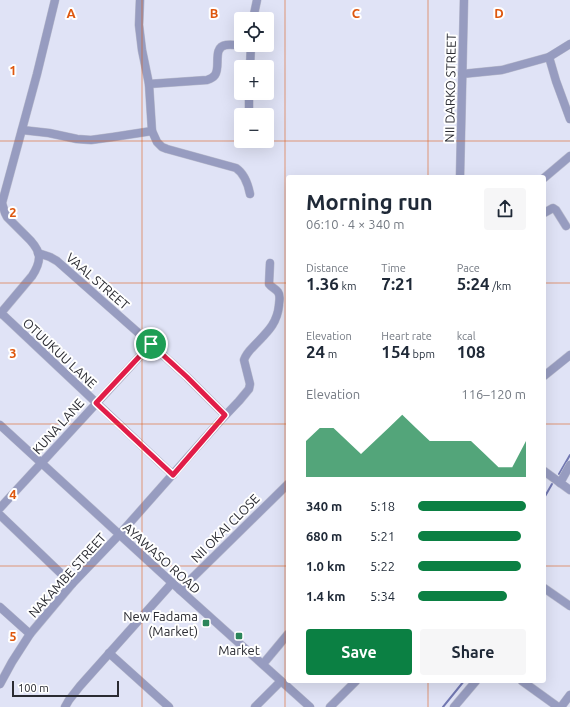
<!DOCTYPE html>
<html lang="en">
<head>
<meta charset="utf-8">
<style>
	body { margin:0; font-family:Ubuntu,sans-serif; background:#f6f6f7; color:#1f2937; height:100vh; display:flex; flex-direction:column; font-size:15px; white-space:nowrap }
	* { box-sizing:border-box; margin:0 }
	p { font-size:13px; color:#747a83 }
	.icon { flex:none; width:22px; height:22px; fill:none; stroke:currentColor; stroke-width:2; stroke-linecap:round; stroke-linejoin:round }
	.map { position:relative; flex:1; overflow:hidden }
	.sheet { position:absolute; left:286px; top:175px; width:260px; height:508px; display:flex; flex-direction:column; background:#fff; border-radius:4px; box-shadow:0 4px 16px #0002 }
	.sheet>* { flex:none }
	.buttons { position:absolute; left:234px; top:12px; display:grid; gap:8px }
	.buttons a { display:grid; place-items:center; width:40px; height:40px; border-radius:4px; background:#fff; box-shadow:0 4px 16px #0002; font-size:20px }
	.scale { position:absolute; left:12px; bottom:10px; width:107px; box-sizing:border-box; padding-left:4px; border:2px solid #2a2b32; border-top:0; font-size:11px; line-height:14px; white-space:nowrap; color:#2a2b32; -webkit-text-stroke:3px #fff; paint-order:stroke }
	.pin { position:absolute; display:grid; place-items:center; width:34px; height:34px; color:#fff; margin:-17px; border:2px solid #fff; border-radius:50%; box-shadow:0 1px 4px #0007 }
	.round { display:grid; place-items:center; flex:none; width:42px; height:42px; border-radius:4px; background:#f6f6f7 }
	.summary { display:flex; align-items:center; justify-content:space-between; height:68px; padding:0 20px }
	h1 { font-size:22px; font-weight:700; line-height:30px }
	.figures { display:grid; grid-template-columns:repeat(3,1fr); gap:6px; height:68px; padding:4px 20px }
	.figures div { display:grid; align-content:center }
	.figures b { font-size:17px; font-weight:700 }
	.figures small { font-size:11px; font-weight:400 }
	.figures p { font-size:11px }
	.chart { height:112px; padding:8px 20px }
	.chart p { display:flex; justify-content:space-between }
	.chart svg { width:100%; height:72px; margin-top:4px; fill:#0b8043; opacity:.7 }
	.primary-button { display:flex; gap:8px; margin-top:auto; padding:8px 20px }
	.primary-button a { flex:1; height:46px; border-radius:4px; background:#0b8043; color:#fff; font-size:16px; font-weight:700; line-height:46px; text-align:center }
	.primary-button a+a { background:#f6f6f7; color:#1f2937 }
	ul { padding:0 20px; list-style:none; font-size:13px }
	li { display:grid; grid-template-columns:64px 48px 1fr; align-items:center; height:30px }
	li i { height:10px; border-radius:5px; background:#0b8043 }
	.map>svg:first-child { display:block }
</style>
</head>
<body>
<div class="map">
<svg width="570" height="707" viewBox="0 0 570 707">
	<rect width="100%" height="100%" fill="#e0e3f6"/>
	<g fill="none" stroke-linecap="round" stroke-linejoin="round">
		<g stroke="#7177b1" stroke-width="2">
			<path d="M559,474L570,455"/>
			<path d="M544,498L552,484"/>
			<path d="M443,707L464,681"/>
		</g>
		<defs>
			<g id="street">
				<path d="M140,0L139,25L142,50L149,84L152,131L157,142L162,147L167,149L236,168C245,174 248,184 250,194"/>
				<path d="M253,19L257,0"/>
				<path d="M549,57L556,81L570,119"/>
				<path d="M250,67L251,45"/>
				<path d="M462,74L502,70L549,57L570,44"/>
				<path d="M149,84L207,80C210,79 213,78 215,75C221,67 212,47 226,45C233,44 243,46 251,46"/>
				<path d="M249,115V93"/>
				<path d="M22,130L49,133L77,139L91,140L113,137L152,131"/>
				<path d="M460,177L464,0"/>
				<path d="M544,178L570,156"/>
				<path d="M544,213L553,208L556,210L566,226"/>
				<path d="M38,253L50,257L57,261L151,344L187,377L225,415"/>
				<path d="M1,313L173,475"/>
				<path d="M0,314L32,276C44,258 40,249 25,235C19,229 13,223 7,217L5,213L2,203L37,74L55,0"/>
				<path d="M544,376L570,355"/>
				<path d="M0,425L180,590L310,707"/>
				<path d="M544,471L570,490"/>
				<path d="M560,483L570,465"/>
				<path d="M0,508L151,344"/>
				<path d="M0,515L72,584"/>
				<path d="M544,588L570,606"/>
				<path d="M180,590L288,484"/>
				<path d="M0,607L30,634"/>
				<path d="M109,653L169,707"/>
				<path d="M263,664L288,634"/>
				<path d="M522,681L558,707"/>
				<path d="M0,684L12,662L30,634L72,584L119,535L220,421L239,401L249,389L250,384L244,360C246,354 249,351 253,347C266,333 277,325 279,305C279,301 281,296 278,292C276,289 271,287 269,284L270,263"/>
				<path d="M65,707L69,700L80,686L172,583"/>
				<path d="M255,707L281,681"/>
				<path d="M330,707L356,681"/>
				<path d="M454,707L476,681"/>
				<path d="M561,707L570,695"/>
			</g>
		</defs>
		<use href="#street" stroke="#bcbecf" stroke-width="9"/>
		<use href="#street" stroke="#979cc0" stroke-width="8"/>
	</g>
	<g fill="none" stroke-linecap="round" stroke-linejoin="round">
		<defs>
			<path id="route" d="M151,344L187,377L225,415L173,475L96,403Z"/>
		</defs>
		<use href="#route" stroke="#fff" stroke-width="8"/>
		<use href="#route" stroke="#e11d48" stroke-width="5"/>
	</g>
	<path fill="none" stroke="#de570e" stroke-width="1" stroke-opacity="0.55" d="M142,0V707M285,0V707M428,0V177M0,141H570M0,283H288M544,283H570M0,424H288M544,424H570M0,566H288M544,566H570M428,681V707"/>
	<g fill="#2b855a" stroke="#fff" stroke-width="1.5">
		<rect x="202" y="619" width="8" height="8" rx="2"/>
		<rect x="235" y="632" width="8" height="8" rx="2"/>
	</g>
	<g text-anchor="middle" stroke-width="4" stroke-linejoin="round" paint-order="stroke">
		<g font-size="13" fill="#2a2b32" stroke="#fff">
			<text transform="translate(450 88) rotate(-89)" y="5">NII DARKO STREET</text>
			<text transform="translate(98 281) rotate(41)" y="5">VAAL STREET</text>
			<text transform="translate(60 353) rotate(43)" y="5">OTUUKUU LANE</text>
			<text transform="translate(58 426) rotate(-48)" y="5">KUNA LANE</text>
			<text transform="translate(225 528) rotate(-45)" y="5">NII OKAI CLOSE</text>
			<text transform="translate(162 558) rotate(42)" y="5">AYAWASO ROAD</text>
			<text transform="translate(67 575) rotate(-48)" y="5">NAKAMBE STREET</text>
		</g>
		<g font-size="13" fill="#2a2b32" stroke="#fff" text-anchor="end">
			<text x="198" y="621">New Fadama<tspan x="198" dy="15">(Market)</tspan></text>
			<text x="239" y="655" text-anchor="middle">Market</text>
		</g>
	</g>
	<g font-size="13" text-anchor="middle" font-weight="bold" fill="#de570e" stroke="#fff" stroke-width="4" stroke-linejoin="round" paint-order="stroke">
		<text x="71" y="18">A</text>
		<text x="214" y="18">B</text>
		<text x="356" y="18">C</text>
		<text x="499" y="18">D</text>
		<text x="13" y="75">1</text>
		<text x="13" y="217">2</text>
		<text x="13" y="358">3</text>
		<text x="13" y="499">4</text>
		<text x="13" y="641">5</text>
	</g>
</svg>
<div class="buttons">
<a><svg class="icon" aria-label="locate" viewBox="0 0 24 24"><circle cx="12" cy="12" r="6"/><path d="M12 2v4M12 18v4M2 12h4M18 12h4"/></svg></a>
<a>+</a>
<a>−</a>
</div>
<div class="scale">100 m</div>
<div class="pin" style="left:151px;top:344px;background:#1e9e55"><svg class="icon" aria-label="arrive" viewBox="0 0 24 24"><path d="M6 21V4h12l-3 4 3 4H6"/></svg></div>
<section class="sheet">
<div class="summary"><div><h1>Morning run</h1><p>06:10 · 4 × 340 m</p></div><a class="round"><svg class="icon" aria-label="share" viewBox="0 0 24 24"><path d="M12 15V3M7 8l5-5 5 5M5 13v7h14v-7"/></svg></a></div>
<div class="figures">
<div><p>Distance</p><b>1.36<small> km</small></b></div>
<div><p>Time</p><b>7:21</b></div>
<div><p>Pace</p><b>5:24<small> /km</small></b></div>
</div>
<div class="figures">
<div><p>Elevation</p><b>24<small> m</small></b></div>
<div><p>Heart rate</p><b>154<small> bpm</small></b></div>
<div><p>kcal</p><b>108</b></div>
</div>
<div class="chart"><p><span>Elevation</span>116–120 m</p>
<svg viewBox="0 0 160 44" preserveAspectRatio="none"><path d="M0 44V22L10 14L20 14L30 22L40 30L50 22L60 14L70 6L80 14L90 22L100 22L110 22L120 22L130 30L140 38L150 38L160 22V44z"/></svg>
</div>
<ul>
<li><b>340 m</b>5:18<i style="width:100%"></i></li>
<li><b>680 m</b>5:21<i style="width:95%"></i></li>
<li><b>1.0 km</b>5:22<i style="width:95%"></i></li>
<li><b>1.4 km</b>5:34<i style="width:82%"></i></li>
</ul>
<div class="primary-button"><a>Save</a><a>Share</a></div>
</section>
</div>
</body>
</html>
